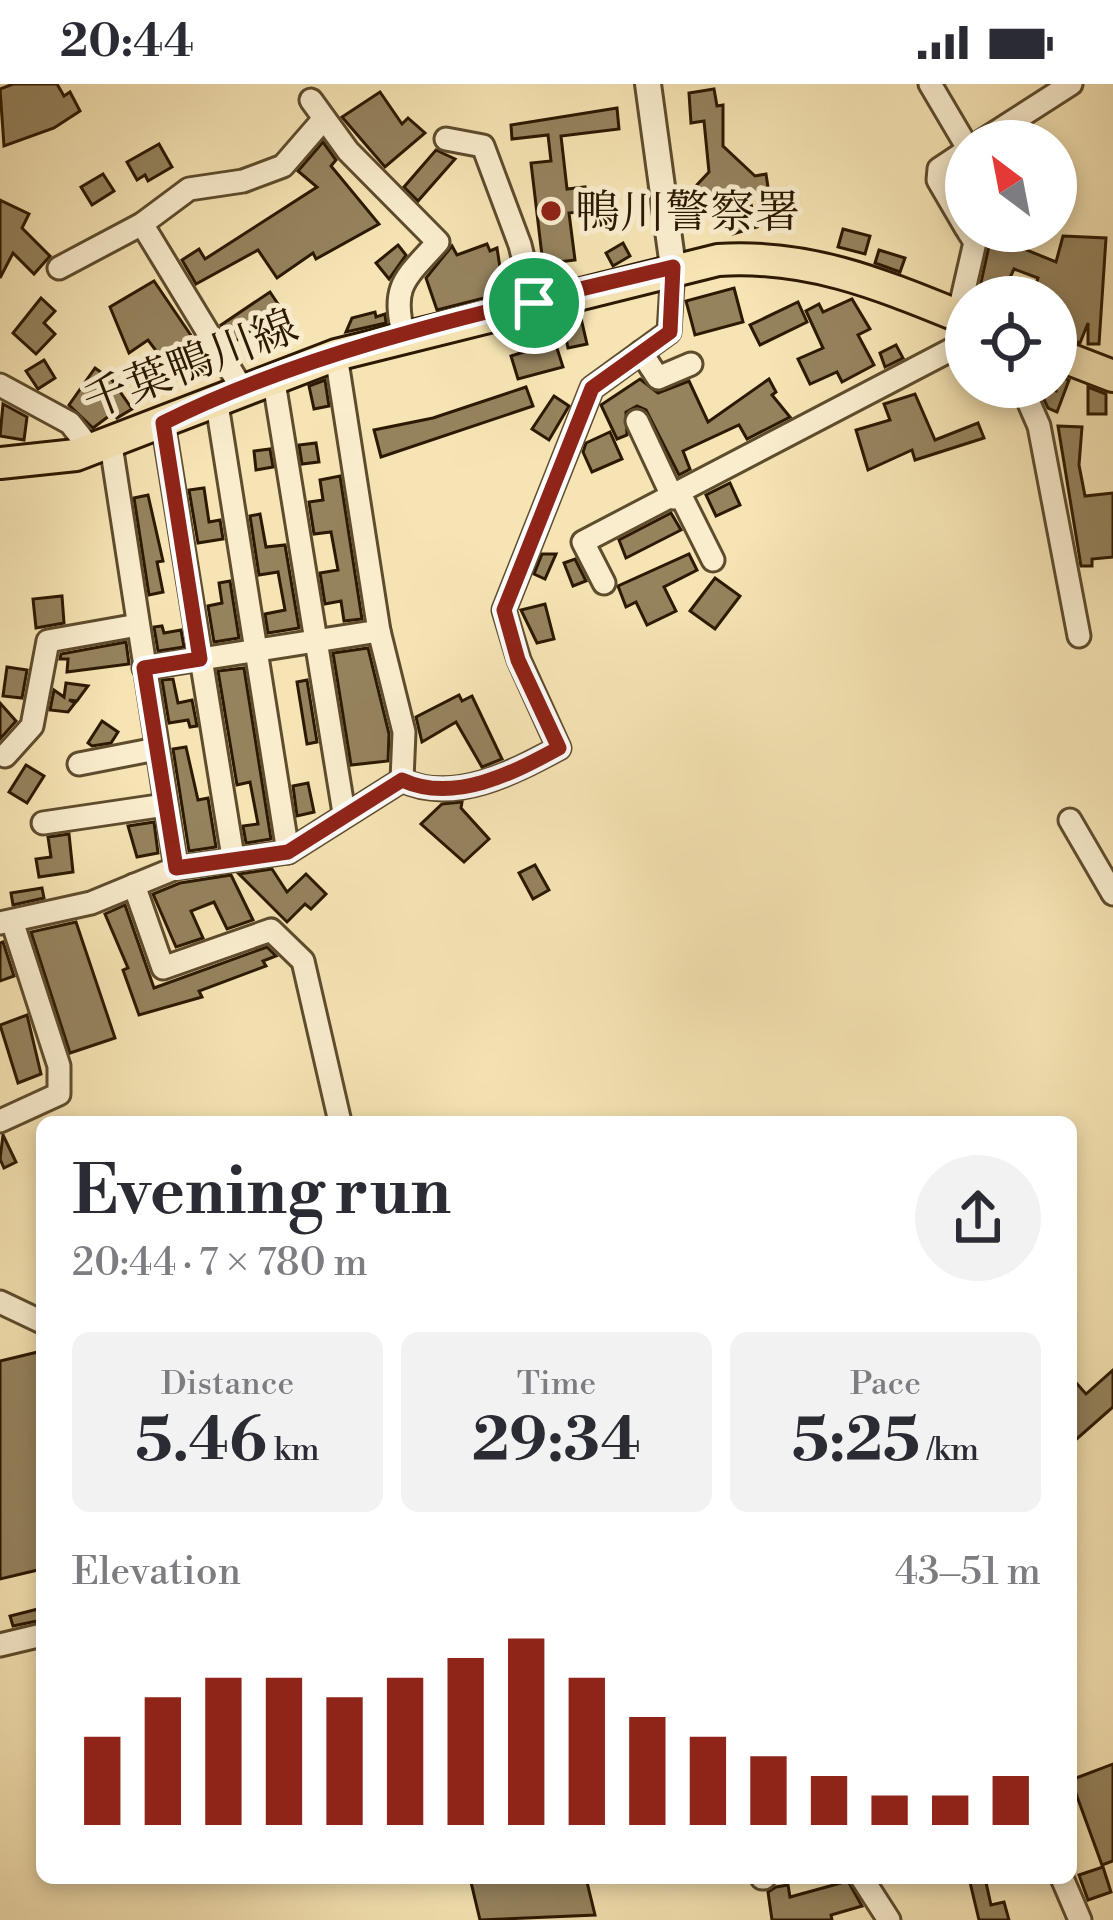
<!DOCTYPE html>
<html lang="en">
<head>
<meta charset="utf-8">
<style>
	body { margin:0; font-family:"Libre Bodoni","Noto Serif JP",serif; background:#f2f2f3; color:#2b2b33; height:100vh; display:flex; flex-direction:column; font-size:45px; white-space:nowrap }
	* { box-sizing:border-box; margin:0 }
	p { font-size:39px; color:#7c7c81 }
	.icon { flex:none; width:66px; height:66px; fill:none; stroke:currentColor; stroke-width:2; stroke-linecap:round; stroke-linejoin:round }
	.map { position:relative; flex:1; overflow:hidden }
	.drawer { position:absolute; left:36px; top:1032px; width:1041px; height:768px; display:flex; flex-direction:column; background:#fff; border-radius:18px; box-shadow:0 6px 18px #0003 }
	.drawer>* { flex:none }
	.needle { width:78px; rotate:328deg }
	.controls { position:absolute; left:945px; top:36px; display:grid; gap:24px }
	.controls a { display:grid; place-items:center; width:132px; height:132px; border-radius:50%; background:#fff; box-shadow:0 6px 18px #0003; font-size:60px }
	.pin { position:absolute; display:grid; place-items:center; width:102px; height:102px; color:#fff; margin:-51px; border:6px solid #fff; border-radius:50%; box-shadow:0 3px 12px #0007 }
	.round { display:grid; place-items:center; flex:none; width:126px; height:126px; border-radius:63px; background:#f2f2f3 }
	.summary { display:flex; align-items:center; justify-content:space-between; height:204px; padding:0 36px }
	h1 { font-size:66px; font-weight:800; line-height:90px }
	.figures { display:grid; grid-template-columns:repeat(3,1fr); gap:18px; height:204px; padding:12px 36px }
	.figures div { display:grid; align-content:center; border-radius:18px; background:#f2f2f3; text-align:center }
	.figures b { font-size:60px; font-weight:800 }
	.figures small { font-size:33px; font-weight:400 }
	.figures p { font-size:33px }
	.chart { height:336px; padding:24px 36px }
	.chart p { display:flex; justify-content:space-between }
	.chart svg { width:100%; height:216px; margin-top:12px; stroke:#8f2418; stroke-width:6 }
	.status { display:flex; justify-content:space-between; align-items:center; height:84px; padding:0 60px; background:#fff; direction:ltr }
	.status svg { height:33px; fill:currentColor }
	.map>svg:first-child { display:block }
</style>
</head>
<body>
<div class="status"><b>20:44</b><svg viewBox="0 0 49 12"><path d="M0 12V9h3v3zM5 12V6h3v6zM10 12V3h3v9zM15 12V0h3v12zM26 1h20v11H26zM47 4h2v5h-2z"/></svg></div>
<div class="map">
<svg width="1113" height="1836" viewBox="0 0 1113 1836">
	<rect width="100%" height="100%" fill="#f6e4b4"/>
	<filter id="stains"><feTurbulence type="fractalNoise" baseFrequency=".00167" numOctaves="4"/><feColorMatrix values="0 0 0 0 .2 0 0 0 0 .09 0 0 0 0 .02 0 0 0 .5 -.17"/></filter>
	<radialGradient id="worn" r=".72"><stop offset=".6" stop-color="#630" stop-opacity="0"/><stop offset="1" stop-color="#630" stop-opacity=".3"/></radialGradient>
	<g fill="#95835e" stroke="#2c1900" stroke-width="3">
		<path d="M13,0H57L64,12L70,8L80,27L54,44L4,62L0,5Z"/>
		<path d="M714,5L717,22L723,21V62L755,92L766,90L769,110L749,113L757,143L733,150L729,135L694,104L709,88L704,37L691,39L689,9Z"/>
		<path d="M380,8L402,40L408,34L425,49L385,83L342,33Z"/>
		<path d="M617,24L619,45L561,52L567,105L585,103L588,127L569,129L575,176L543,180L531,79L551,77L548,51L512,55L511,41Z"/>
		<path d="M323,58L336,76L331,82L379,140L316,175L313,169L277,194L258,166L196,200L182,176L199,165L205,175L317,103L298,87Z"/>
		<path d="M159,60L172,83L148,97L145,91L137,96L127,78Z"/>
		<path d="M436,66L455,75L418,117L404,103Z"/>
		<path d="M103,90L114,107L92,121L81,103Z"/>
		<path d="M0,116L29,130L22,144L50,172L34,190L13,169L0,194Z"/>
		<path d="M843,145L870,152L865,170L838,163Z"/>
		<path d="M1063,152L1106,154L1099,260H1088V239L1080,259L1056,251V213H1032L1038,194L1014,185L1001,213L979,208L990,157L998,160L1000,155L1056,178Z"/>
		<path d="M623,159L630,172L613,182L606,169Z"/>
		<path d="M487,160L490,167L497,164L504,209L437,226L426,194L452,162L457,171Z"/>
		<path d="M398,161L406,171L389,195L376,179Z"/>
		<path d="M879,166L905,174L900,188L875,179Z"/>
		<path d="M154,197L205,272L199,276L196,271L172,288L148,256L129,269L110,223Z"/>
		<path d="M734,204L743,238L695,251L686,217Z"/>
		<path d="M270,208L282,226L234,258L229,255L221,241Z"/>
		<path d="M41,214L55,227L44,239L55,250L36,270L13,249Z"/>
		<path d="M852,215L870,245L858,251L874,281L842,298L837,288L810,300L798,275L823,264L806,227L819,220L823,228Z"/>
		<path d="M798,218L807,238L760,261L750,241Z"/>
		<path d="M375,228L376,233L385,230L386,239L346,248L352,234Z"/>
		<path d="M580,230L587,260L568,264L562,235Z"/>
		<path d="M555,258L563,283L518,295L511,272Z"/>
		<path d="M896,261L903,274L885,283L880,269Z"/>
		<path d="M44,276L55,294L38,305L26,287Z"/>
		<path d="M95,284L112,296L132,325L117,334L113,329L93,344L69,321Z"/>
		<path d="M1056,291L1069,296L1057,328L1048,324L1038,303L1056,307Z"/>
		<path d="M640,295L658,309L689,297L708,338L769,295L776,308L772,311L790,333L747,355L739,341L683,367L690,385L679,391L646,326L637,322L626,328L627,351L617,355L601,321Z"/>
		<path d="M325,296L329,322L314,325L309,302Z"/>
		<path d="M526,303L533,322L381,373L374,346L433,334Z"/>
		<path d="M1088,303L1106,310V330H1088Z"/>
		<path d="M915,310L935,356L978,339L984,354L915,376L912,366L868,386L856,346L890,336L884,320Z"/>
		<path d="M554,312L569,322L549,356L532,345Z"/>
		<path d="M3,320L27,333L24,356L0,352Z"/>
		<path d="M1058,342L1082,343L1079,381L1085,412L1113,409V473L1092,475V482H1081Z"/>
		<path d="M610,348L622,375L592,388L583,368L586,359Z"/>
		<path d="M316,359L319,378L302,380L299,361Z"/>
		<path d="M270,365L273,383L256,386L254,367Z"/>
		<path d="M340,392L362,535L344,537L341,517L325,520L320,489L338,486L331,448L314,450L309,418L323,416L320,396Z"/>
		<path d="M730,399L740,421L716,432L706,411Z"/>
		<path d="M204,404L209,438L220,436L223,455L198,459L189,406Z"/>
		<path d="M148,411L163,477L157,478L163,508L149,511L134,414Z"/>
		<path d="M671,429L681,446L626,474L619,456Z"/>
		<path d="M260,430L266,463L285,461L299,544L268,549L265,530L285,526L278,488L259,491L250,432Z"/>
		<path d="M542,470H556L545,495L534,490Z"/>
		<path d="M689,470L697,486L664,503L676,527L647,541L636,518L626,523L618,502Z"/>
		<path d="M575,475L586,497L573,502L564,479Z"/>
		<path d="M715,494L740,512L715,545L690,527Z"/>
		<path d="M230,497L239,554L214,558L208,522L222,519L219,499Z"/>
		<path d="M62,512L64,539L36,544L33,515Z"/>
		<path d="M545,520L554,555L537,559L521,526Z"/>
		<path d="M162,542L164,549L181,546L184,563L158,567L154,543Z"/>
		<path d="M126,558L129,580L67,588L68,575H60L61,570Z"/>
		<path d="M368,564L389,650L388,677L351,681L333,569Z"/>
		<path d="M7,583L27,586L22,614L3,612Z"/>
		<path d="M244,584L271,755L246,759L243,742L258,740L250,698L237,701L218,587Z"/>
		<path d="M173,595L178,619L192,616L197,642L190,643L188,636L169,639L162,596Z"/>
		<path d="M307,596L317,658L307,660L297,598Z"/>
		<path d="M66,599L88,602L77,617L69,616L75,619L68,628L50,626L54,606L64,613Z"/>
		<path d="M459,611L462,617L472,612L502,675L482,683L456,638L422,658L416,633Z"/>
		<path d="M0,619L16,637L0,655Z"/>
		<path d="M102,637L118,648L111,659L92,662L88,659Z"/>
		<path d="M186,663L198,716L208,714L216,763L189,767L173,665Z"/>
		<path d="M26,681L44,692L27,719L9,708Z"/>
		<path d="M308,699L314,728L297,732L293,702Z"/>
		<path d="M462,718L461,724L489,755L464,778L421,740L442,720Z"/>
		<path d="M154,738L158,769L137,773L128,742Z"/>
		<path d="M69,750L73,788L39,793L36,775L51,773L48,753Z"/>
		<path d="M535,781L549,806L533,815L519,789Z"/>
		<path d="M272,785L287,808L306,790L326,810L311,825L305,820L287,838L239,790Z"/>
		<path d="M231,791L253,836L227,845L214,818L191,827L203,854L176,863L153,810L180,799Z"/>
		<path d="M42,804L44,814L13,821L11,809Z"/>
		<path d="M125,821L154,904L267,863L276,872L263,877L266,882L199,907L202,913L139,931L123,886L128,884L105,830Z"/>
		<path d="M76,838L115,954L70,969L31,848Z"/>
		<path d="M3,858L14,892L0,897V859Z"/>
		<path d="M27,931L41,990L18,999L0,941Z"/>
		<path d="M3,1051L16,1078L4,1084L0,1075Z"/>
		<path d="M42,1267V1485L0,1495V1277Z"/>
		<path d="M1113,1286V1323L1071,1360V1293L1086,1310Z"/>
		<path d="M42,1524V1536L13,1542L10,1532Z"/>
		<path d="M1113,1680V1777L1102,1781L1071,1696Z"/>
		<path d="M1103,1783L1111,1808L1088,1816L1079,1791Z"/>
		<path d="M470,1794H586L595,1831L480,1836Z"/>
		<path d="M969,1794H985L991,1821L1004,1818L1009,1836H979Z"/>
		<path d="M848,1797L862,1822L831,1831L832,1836H772L768,1808L776,1803L788,1801L790,1813Z"/>
	</g>
	<g fill="none" stroke-linecap="round" stroke-linejoin="round">
		<defs>
			<g id="minor">
				<path d="M930,0L966,61"/>
				<path d="M311,16L348,67L438,158C404,196 391,201 404,253"/>
				<path d="M446,55L483,62L520,161L534,219"/>
				<path d="M982,57L1071,0"/>
				<path d="M966,67L939,85L938,96L966,144"/>
				<path d="M142,140L241,303"/>
				<path d="M59,184L142,140L189,105L243,97L283,82L322,37"/>
				<path d="M958,232L975,158L968,147"/>
				<path d="M641,268L658,294L691,280"/>
				<path d="M336,271L379,547L404,648L402,696"/>
				<path d="M273,292L344,729"/>
				<path d="M0,301L70,339L92,367"/>
				<path d="M1022,303L1039,342L1079,552"/>
				<path d="M216,314L288,768"/>
				<path d="M637,337L673,414"/>
				<path d="M163,339L233,773"/>
				<path d="M111,361L176,784"/>
				<path d="M680,410L713,476"/>
				<path d="M604,499L583,458L966,258"/>
				<path d="M144,584L379,547"/>
				<path d="M5,672L32,642L48,557L138,541"/>
				<path d="M79,680L156,665"/>
				<path d="M1070,736L1113,810"/>
				<path d="M43,739L165,721"/>
				<path d="M134,801L163,884L271,846L303,877L340,1038"/>
				<path d="M0,839L91,819L176,784L288,768L402,696C453,721 514,688 559,664L519,576L504,526L592,304L669,248L673,183"/>
				<path d="M0,1037L59,1010V982L13,840"/>
				<path d="M0,1218L42,1238"/>
				<path d="M0,1561L42,1551"/>
				<path d="M762,1794H764"/>
				<path d="M862,1794L889,1836"/>
				<path d="M1062,1794L1080,1836"/>
			</g>
			<path id="tertiary" d="M648,0L673,183"/>
			<g id="primary">
				<path d="M1056,270L1113,292"/>
				<path d="M0,379L76,371L336,271L718,176C810,170 882,201 966,235"/>
			</g>
		</defs>
		<use href="#minor" stroke="#5e4c2d" stroke-width="27"/>
		<use href="#tertiary" stroke="#5e4c2d" stroke-width="30"/>
		<use href="#primary" stroke="#2c1900" stroke-width="36"/>
		<use href="#minor" stroke="#f9edce" stroke-width="21"/>
		<use href="#tertiary" stroke="#f9edce" stroke-width="24"/>
		<use href="#primary" stroke="#f6e4b4" stroke-width="30"/>
	</g>
	<g fill="none" stroke-linecap="round" stroke-linejoin="round">
		<defs>
			<path id="route" d="M673,183L670,248L592,304L504,526L518,576L559,664C513,689 454,720 402,696L288,768L176,784L144,584L200,575L163,339C319,261 504,224 673,183Z"/>
		</defs>
		<use href="#route" stroke="#fff" stroke-width="24"/>
		<use href="#route" stroke="#8f2418" stroke-width="15"/>
	</g>
	<circle fill="#8f2418" stroke="#f9edce" stroke-width="4.5" cx="551" cy="127" r="12"/>
	<g text-anchor="middle" stroke-width="10" stroke-linejoin="round" paint-order="stroke">
		<g font-size="45" fill="#2c1900" stroke="#f9edce" text-anchor="start">
			<text x="575" y="143">鴨川警察署</text>
		</g>
		<g font-size="45" fill="#2c1900" stroke="#f9edce">
			<text transform="translate(190 279) rotate(-21)" y="16">千葉鴨川線</text>
		</g>
	</g>
	<rect width="100%" height="100%" filter="url(#stains)"/>
	<rect width="100%" height="100%" fill="url(#worn)"/>
</svg>
<div class="controls">
<a><svg class="needle" viewBox="-14 -14 28 28"><path d="M0-13l5 13h-10z" fill="#e53935"/><path d="M0 13l5-13h-10z" fill="#7c7c81"/></svg></a>
<a><svg class="icon" aria-label="locate" viewBox="0 0 24 24"><circle cx="12" cy="12" r="6"/><path d="M12 2v4M12 18v4M2 12h4M18 12h4"/></svg></a>
</div>
<div class="pin" style="left:534px;top:219px;background:#1e9e55"><svg class="icon" aria-label="arrive" viewBox="0 0 24 24"><path d="M6 21V4h12l-3 4 3 4H6"/></svg></div>
<section class="drawer">
<div class="summary"><div><h1>Evening run</h1><p>20:44 · 7 × 780 m</p></div><a class="round"><svg class="icon" aria-label="share" viewBox="0 0 24 24"><path d="M12 15V3M7 8l5-5 5 5M5 13v7h14v-7"/></svg></a></div>
<div class="figures">
<div><p>Distance</p><b>5.46<small> km</small></b></div>
<div><p>Time</p><b>29:34</b></div>
<div><p>Pace</p><b>5:25<small> /km</small></b></div>
</div>
<div class="chart"><p><span>Elevation</span>43–51 m</p>
<svg viewBox="0 0 160 44" preserveAspectRatio="none"><path d="M5 44V26M15 44V18M25 44V14M35 44V14M45 44V18M55 44V14M65 44V10M75 44V6M85 44V14M95 44V22M105 44V26M115 44V30M125 44V34M135 44V38M145 44V38M155 44V34"/></svg>
</div>
</section>
</div>
</body>
</html>
